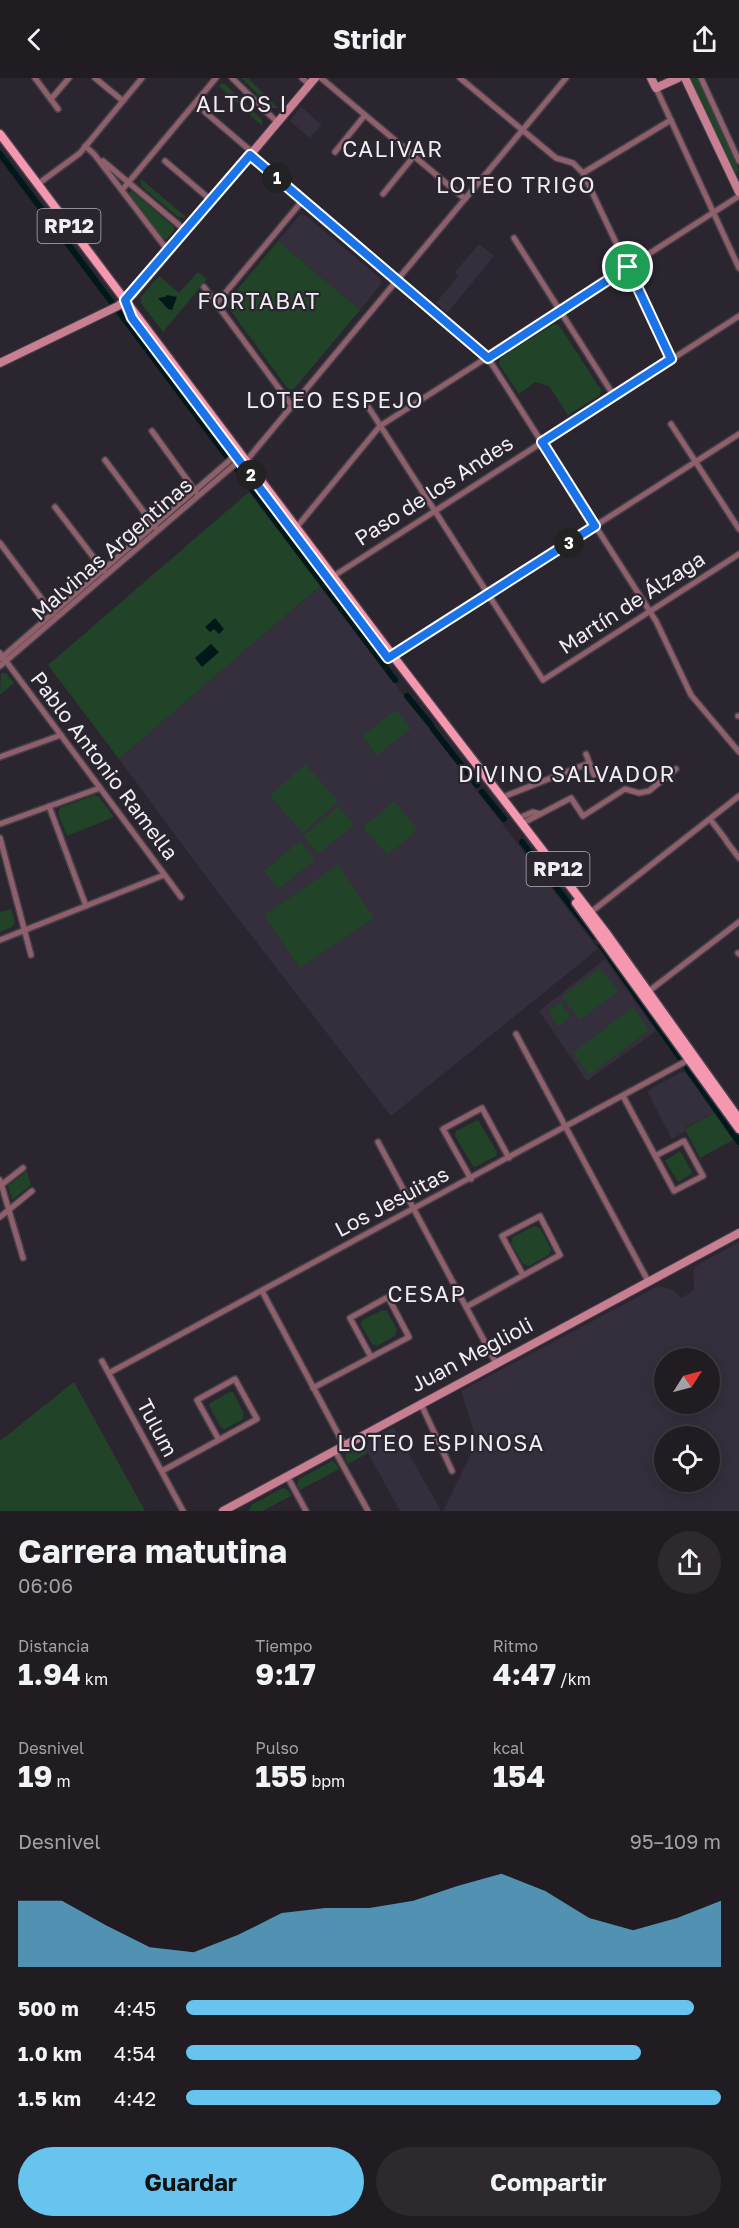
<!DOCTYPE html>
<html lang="es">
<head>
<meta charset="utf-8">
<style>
	body { margin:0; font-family:"Golos Text",sans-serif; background:#2d292f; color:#f1f3f6; height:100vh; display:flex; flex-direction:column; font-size:22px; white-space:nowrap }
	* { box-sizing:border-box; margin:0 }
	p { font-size:20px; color:#a2a1a5 }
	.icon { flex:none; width:33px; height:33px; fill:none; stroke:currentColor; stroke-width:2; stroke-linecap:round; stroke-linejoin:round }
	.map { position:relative; height:1433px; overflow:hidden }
	.details { display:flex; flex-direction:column; background:#201c22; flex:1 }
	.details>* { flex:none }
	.needle { width:39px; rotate:54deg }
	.fabs { position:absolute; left:654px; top:1270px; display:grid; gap:12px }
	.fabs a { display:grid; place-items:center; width:66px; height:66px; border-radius:50%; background:#201c22; box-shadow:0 3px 15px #0003,0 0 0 2px #3d3a40; font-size:30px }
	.pin { position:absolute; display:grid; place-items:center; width:51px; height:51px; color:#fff; margin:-26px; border:3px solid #fff; border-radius:50%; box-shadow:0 2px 6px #0007 }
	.km { position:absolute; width:30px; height:30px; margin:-15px; border-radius:50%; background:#222; color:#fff; font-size:16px; line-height:30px; text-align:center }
	.round { display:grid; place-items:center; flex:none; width:63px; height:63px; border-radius:32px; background:#2d292f }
	.headline { display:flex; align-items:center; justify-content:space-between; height:102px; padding:0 18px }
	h1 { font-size:33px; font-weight:700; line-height:45px }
	.stats { display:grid; grid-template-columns:repeat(3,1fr); gap:9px; height:102px; padding:6px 18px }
	.stats div { display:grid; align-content:center }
	.stats b { font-size:30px; font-weight:700 }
	.stats small { font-size:16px; font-weight:400 }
	.stats p { font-size:16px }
	.chart { height:168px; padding:12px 18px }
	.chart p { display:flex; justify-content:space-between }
	.chart svg { width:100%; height:108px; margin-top:6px; fill:#66c4ef; opacity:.7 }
	.action { display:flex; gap:12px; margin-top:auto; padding:12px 18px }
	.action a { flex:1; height:69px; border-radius:36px; background:#66c4ef; color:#111; font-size:24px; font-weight:700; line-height:69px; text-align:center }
	.action a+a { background:#2d292f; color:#f1f3f6 }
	ul { padding:0 18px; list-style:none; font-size:20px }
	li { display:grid; grid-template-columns:96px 72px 1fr; align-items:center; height:45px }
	li i { height:15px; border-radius:8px; background:#66c4ef }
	header { display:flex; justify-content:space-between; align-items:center; height:78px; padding:0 18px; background:#201c22; font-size:27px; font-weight:700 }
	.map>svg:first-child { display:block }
</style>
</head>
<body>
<header><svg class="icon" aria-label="back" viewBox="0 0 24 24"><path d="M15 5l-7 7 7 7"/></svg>Stridr<svg class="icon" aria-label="share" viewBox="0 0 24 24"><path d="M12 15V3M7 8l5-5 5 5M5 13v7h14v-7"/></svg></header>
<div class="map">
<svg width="739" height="1433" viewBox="0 0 739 1433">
	<rect width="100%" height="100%" fill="#2a252e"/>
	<g fill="#352e3c" fill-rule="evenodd">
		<path d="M301,29L322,47L310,60L290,43Z"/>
		<path d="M300,137H305L381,201V206L360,232L278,163Z"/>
		<path d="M479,166L494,178L447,235L436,225L458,198L455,194Z"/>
		<path d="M320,508L598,871L391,1038L213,808L119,681Z"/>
		<path d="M605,881L656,953L587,1003L539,933Z"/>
		<path d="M681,994L686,995L714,1035L685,1050L686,1053L672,1061L647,1013Z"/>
		<path d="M739,1164V1433H443L477,1364L461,1313L658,1208L671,1211L682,1220L694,1212L693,1194L695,1188ZM664,1281H710V1326H664ZM664,1359H710V1404H664Z"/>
		<path d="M394,1349L441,1433H400L363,1366Z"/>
	</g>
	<g fill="#214429">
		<path d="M241,0H248L278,30H272Z"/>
		<path d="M691,0H697L739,92L737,95H734L690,2Z"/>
		<path d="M220,6H225L262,42V48L219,8Z"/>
		<path d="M141,101L186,139L185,140L178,139L141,108Z"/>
		<path d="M132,113L174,149V152L167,161H164L129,115Z"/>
		<path d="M278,163L360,232L294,311H288L228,229L227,224Z"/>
		<path d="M198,194L207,201L163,254L141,225V219L159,198L179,215Z"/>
		<path d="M554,246L559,247L601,312L600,317L568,337L549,308L535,304L519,316L499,286L500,280Z"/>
		<path d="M249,414L320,508L119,681L48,587Z"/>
		<path d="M1,595H6L14,605L0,617Z"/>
		<path d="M396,632L411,651L377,677L362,658Z"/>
		<path d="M305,686L338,723L303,755L270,718Z"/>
		<path d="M94,717L99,719L114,739L67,758L58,735L60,730Z"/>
		<path d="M394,723L418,752L387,777L363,749Z"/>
		<path d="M339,728L354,747L318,776L303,758Z"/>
		<path d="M300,763L315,781L279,811L264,793Z"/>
		<path d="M338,787L374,840L300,890L264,837Z"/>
		<path d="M11,831L15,844L12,849L0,854V834Z"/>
		<path d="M600,890L618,913L580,942L562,919Z"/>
		<path d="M561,924L571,939L558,948L548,933Z"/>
		<path d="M633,929L649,952L589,997L573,975Z"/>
		<path d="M714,1035L733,1062L700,1080L685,1051Z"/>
		<path d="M478,1042L497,1074L496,1078L475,1089L473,1088L455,1058L456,1053Z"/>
		<path d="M680,1073L692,1094L691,1096L678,1104L665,1083Z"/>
		<path d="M27,1093L31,1107L12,1122L8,1108Z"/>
		<path d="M534,1148L540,1150L551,1171L549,1177L529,1188L523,1186L511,1165L513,1159Z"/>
		<path d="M383,1232L387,1233L397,1252L395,1258L377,1268L372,1266L361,1247L362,1242Z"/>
		<path d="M74,1304L145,1433H0V1363Z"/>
		<path d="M230,1314H233L244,1336L243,1341L225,1351L221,1349L209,1328L210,1325Z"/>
		<path d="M363,1366L368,1375L348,1386L345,1381L346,1375Z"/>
		<path d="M332,1383L336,1386L339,1391L300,1412L297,1407L299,1401Z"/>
		<path d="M283,1410L288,1412L291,1418L262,1433H249L251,1427Z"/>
	</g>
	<g fill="#01181b">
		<path d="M167,217L177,219L172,232L168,231L158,220L165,219Z"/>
		<path d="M215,540L224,551L219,556L214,551L210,554L205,549Z"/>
		<path d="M211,566L219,574L202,589L195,580Z"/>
	</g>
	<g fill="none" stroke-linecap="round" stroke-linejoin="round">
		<g stroke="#01181b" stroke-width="6">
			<path d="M0,76L113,226"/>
			<path d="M119,234L228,380"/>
			<path d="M236,390L319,501"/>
			<path d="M322,505L395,602"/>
			<path d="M407,618L431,647"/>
			<path d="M433,651L477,707"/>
			<path d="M482,714L504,741"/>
			<path d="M522,764L553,805"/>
			<path d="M556,809L595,859"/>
			<path d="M601,867L680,980"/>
			<path d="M687,990L739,1064"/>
		</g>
		<defs>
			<g id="street">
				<path d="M35,0L58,31"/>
				<path d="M95,0L123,23"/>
				<path d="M232,0L278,45"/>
				<path d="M302,0L310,7"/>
				<path d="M321,0L465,121"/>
				<path d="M460,0L556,80L573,85L583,95L671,281"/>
				<path d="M701,0L739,83"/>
				<path d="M656,10L739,190"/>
				<path d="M51,21L69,0"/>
				<path d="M205,34L252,74"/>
				<path d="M85,68L94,76L169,174"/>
				<path d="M335,74L365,37"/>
				<path d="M250,77L488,280L656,543L691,617L739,674"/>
				<path d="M103,83L186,153"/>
				<path d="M165,83L212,123"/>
				<path d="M583,95L671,42"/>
				<path d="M38,106L80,75L142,0"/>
				<path d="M122,112L216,0"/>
				<path d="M383,116L414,78"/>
				<path d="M514,160L614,318"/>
				<path d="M204,209L292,328"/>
				<path d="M216,226L303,122"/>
				<path d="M369,330L543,602L739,476"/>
				<path d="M671,346L739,451"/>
				<path d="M152,353L196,414"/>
				<path d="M105,382L155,449"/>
				<path d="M246,383L566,0"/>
				<path d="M55,429L104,493"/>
				<path d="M296,450L380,348L739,118"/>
				<path d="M0,465L53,536"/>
				<path d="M329,501L739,238"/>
				<path d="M0,575L181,819"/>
				<path d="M388,580L739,356"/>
				<path d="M0,581L237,376"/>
				<path d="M0,588L240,382"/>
				<path d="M738,638H739"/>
				<path d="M586,676L594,697"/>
				<path d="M0,679L61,657"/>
				<path d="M503,719L589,685"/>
				<path d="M49,728L86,828"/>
				<path d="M519,740L533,734L540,736"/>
				<path d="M710,741L726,762"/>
				<path d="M523,745L571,720L583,738L625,711L639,715L649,713L676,691"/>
				<path d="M0,746L100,710"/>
				<path d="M0,760L31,877"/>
				<path d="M727,764L739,780"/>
				<path d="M591,834L739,718"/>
				<path d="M0,862L164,797"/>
				<path d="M738,875L739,876"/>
				<path d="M649,913L739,844"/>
				<path d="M516,956L648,1203"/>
				<path d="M623,1018L674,1113L703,1098L684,1063L655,1078"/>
				<path d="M378,1064L496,1285"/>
				<path d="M471,1101L443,1051L482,1030L509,1080"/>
				<path d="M0,1102L23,1180"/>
				<path d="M0,1108L23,1090"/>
				<path d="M0,1139L32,1113"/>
				<path d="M262,1213L344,1367"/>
				<path d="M466,1229L560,1177L540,1138L502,1158L523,1197"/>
				<path d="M102,1283L183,1433"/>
				<path d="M109,1295L690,981"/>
				<path d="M313,1310L409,1259L388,1219L350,1240L371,1279"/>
				<path d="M421,1326L452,1393"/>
				<path d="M335,1373L368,1433"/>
				<path d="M162,1393L257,1341L235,1301L197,1322L219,1362"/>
				<path d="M287,1398L306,1433"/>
			</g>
			<g id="secondary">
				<path d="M651,0L656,10L678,0"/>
				<path d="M685,0L739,114"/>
				<path d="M0,285L118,228L133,216L315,0"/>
				<path d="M223,1433L739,1155"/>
			</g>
			<g id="primary">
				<path d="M0,56L393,578L607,856L739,1041"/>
				<path d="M126,229L132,240L218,354"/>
				<path d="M233,373L260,409"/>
				<path d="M280,436L301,464"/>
				<path d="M576,825L739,1051"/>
			</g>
		</defs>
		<use href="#street" stroke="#46414a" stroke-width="8"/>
		<use href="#secondary" stroke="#46414a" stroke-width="10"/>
		<use href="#primary" stroke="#46414a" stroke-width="11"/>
		<use href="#street" stroke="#8f606c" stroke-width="5"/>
		<use href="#secondary" stroke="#c97f92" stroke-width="8"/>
		<use href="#primary" stroke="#f697b0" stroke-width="8"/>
	</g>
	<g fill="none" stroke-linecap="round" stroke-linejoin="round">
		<defs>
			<path id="route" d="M250,77L488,280L628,189L671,281L542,364L595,448L388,580L132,240L125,222Z"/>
		</defs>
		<use href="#route" stroke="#fff" stroke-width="12"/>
		<use href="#route" stroke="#1a73e8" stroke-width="8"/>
	</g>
	<g text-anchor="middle" stroke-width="4.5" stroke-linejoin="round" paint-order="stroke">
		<g fill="#2a252e" stroke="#b5b1b8" stroke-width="1.5">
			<rect x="37.5" y="131" width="63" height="34" rx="4.5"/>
			<rect x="526.5" y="774" width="63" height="34" rx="4.5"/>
		</g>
		<g font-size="20" font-weight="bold" fill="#f0edf3">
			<text x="69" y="155">RP12</text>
			<text x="558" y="798">RP12</text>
		</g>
		<g font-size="21" fill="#f0edf3" stroke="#2a252e">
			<text transform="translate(434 413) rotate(-33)" y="7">Paso de los Andes</text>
			<text transform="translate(112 471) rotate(-41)" y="7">Malvinas Argentinas</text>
			<text transform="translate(632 525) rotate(-33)" y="7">Martín de Álzaga</text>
			<text transform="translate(104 688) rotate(53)" y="7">Pablo Antonio Ramella</text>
			<text transform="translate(392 1124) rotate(-28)" y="7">Los Jesuitas</text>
			<text transform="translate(472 1277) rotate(-28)" y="7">Juan Meglioli</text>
			<text transform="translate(157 1350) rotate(62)" y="7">Tulum</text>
		</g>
		<g font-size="22" letter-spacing="1.5" fill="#f0edf3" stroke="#2a252e">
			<text x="242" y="34">ALTOS I</text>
			<text x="393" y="79">CALIVAR</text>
			<text x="516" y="115">LOTEO TRIGO</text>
			<text x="259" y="231">FORTABAT</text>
			<text x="335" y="330">LOTEO ESPEJO</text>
			<text x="567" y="704">DIVINO SALVADOR</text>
			<text x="427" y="1224">CESAP</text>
			<text x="441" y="1373">LOTEO ESPINOSA</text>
		</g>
	</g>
</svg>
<div class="fabs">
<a><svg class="needle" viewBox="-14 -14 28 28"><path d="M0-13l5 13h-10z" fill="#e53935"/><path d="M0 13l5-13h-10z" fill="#a2a1a5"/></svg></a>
<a><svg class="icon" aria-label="locate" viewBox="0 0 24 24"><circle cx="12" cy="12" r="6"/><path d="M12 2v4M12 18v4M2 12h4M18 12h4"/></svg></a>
</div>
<div class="pin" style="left:628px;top:189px;background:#1e9e55"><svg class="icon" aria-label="arrive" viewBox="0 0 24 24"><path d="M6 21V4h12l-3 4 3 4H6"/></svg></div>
<b class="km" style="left:277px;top:100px">1</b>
<b class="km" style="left:251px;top:397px">2</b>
<b class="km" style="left:569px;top:465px">3</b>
</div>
<section class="details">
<div class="headline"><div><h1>Carrera matutina</h1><p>06:06</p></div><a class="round"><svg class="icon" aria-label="share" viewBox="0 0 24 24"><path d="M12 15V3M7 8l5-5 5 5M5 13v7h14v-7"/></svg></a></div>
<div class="stats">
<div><p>Distancia</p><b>1.94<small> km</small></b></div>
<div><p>Tiempo</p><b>9:17</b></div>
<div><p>Ritmo</p><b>4:47<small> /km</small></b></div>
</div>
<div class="stats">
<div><p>Desnivel</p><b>19<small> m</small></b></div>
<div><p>Pulso</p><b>155<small> bpm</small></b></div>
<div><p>kcal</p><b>154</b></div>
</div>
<div class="chart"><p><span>Desnivel</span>95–109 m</p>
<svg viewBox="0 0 160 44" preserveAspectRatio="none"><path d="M0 44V17L10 17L20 27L30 36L40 38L50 31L60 22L70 20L80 20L90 17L100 11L110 6L120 13L130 24L140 29L150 24L160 17V44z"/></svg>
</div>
<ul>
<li><b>500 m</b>4:45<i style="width:95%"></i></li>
<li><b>1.0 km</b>4:54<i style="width:85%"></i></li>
<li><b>1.5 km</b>4:42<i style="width:100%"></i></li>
</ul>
<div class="action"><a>Guardar</a><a>Compartir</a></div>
</section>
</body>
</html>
